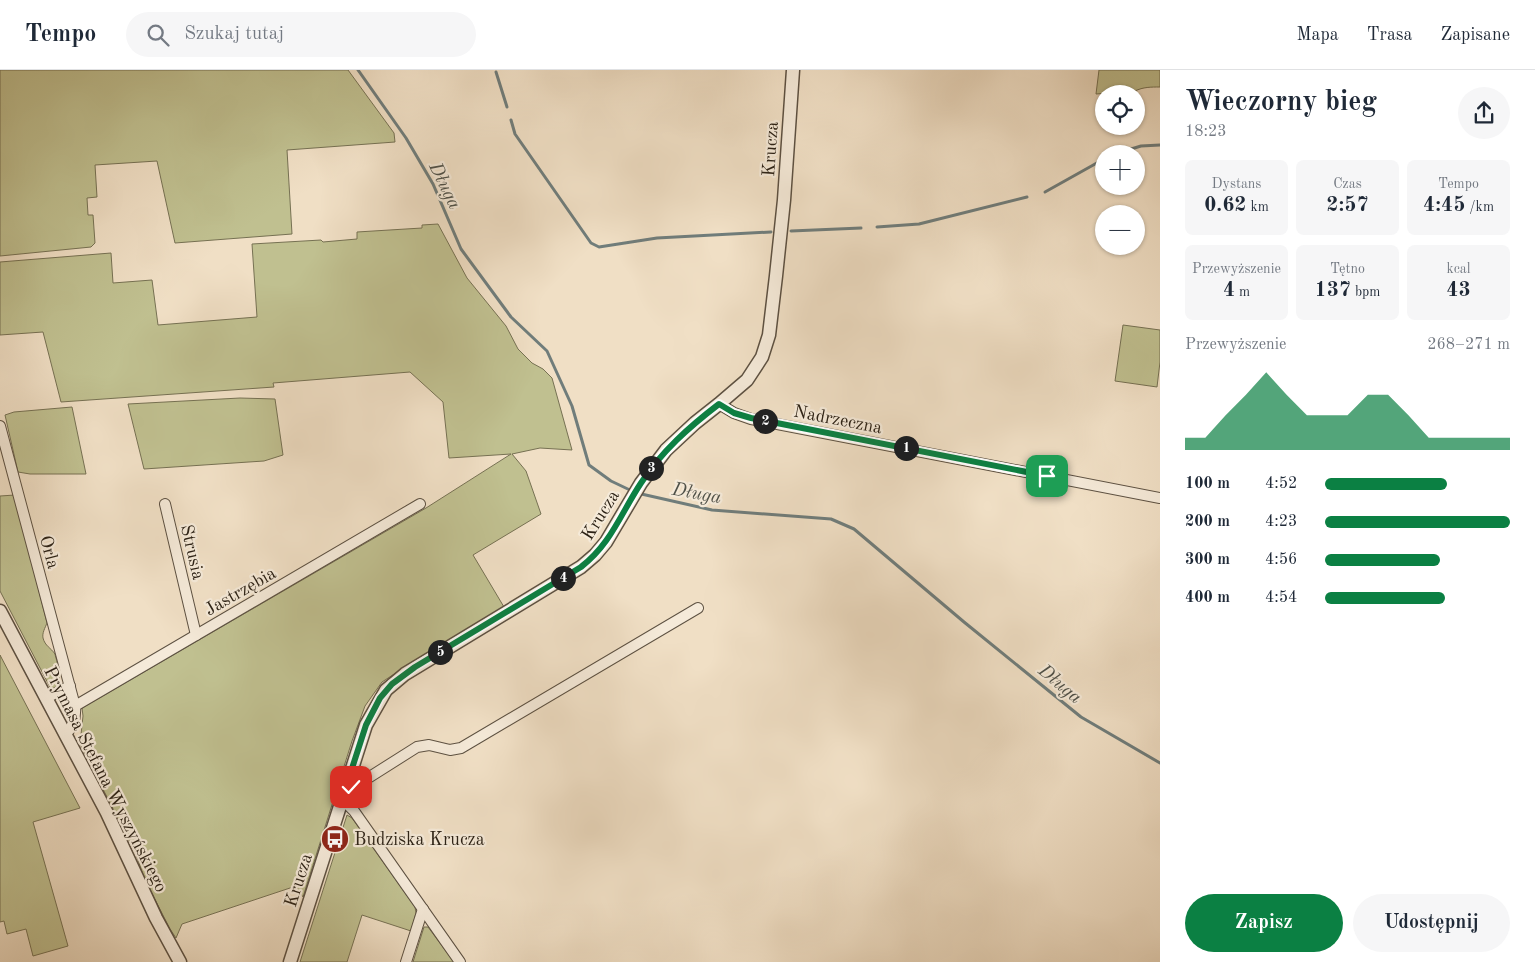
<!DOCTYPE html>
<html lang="pl">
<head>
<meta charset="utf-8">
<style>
	body { margin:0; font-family:"Old Standard TT",serif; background:#f6f6f7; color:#1f2937; height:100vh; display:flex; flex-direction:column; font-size:19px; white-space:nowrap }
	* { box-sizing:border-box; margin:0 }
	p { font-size:16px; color:#747a83 }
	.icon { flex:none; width:28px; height:28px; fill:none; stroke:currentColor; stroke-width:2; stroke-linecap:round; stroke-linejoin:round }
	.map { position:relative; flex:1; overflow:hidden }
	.panel { display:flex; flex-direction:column; background:#fff; width:375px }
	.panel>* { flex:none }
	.tools { position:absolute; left:1095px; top:15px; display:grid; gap:10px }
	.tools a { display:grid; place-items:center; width:50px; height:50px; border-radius:50%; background:#fff; box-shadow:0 1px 4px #0004; font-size:25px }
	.pin { position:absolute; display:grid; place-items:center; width:42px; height:42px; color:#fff; margin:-21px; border-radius:10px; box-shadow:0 2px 8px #0006 }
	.km { position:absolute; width:25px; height:25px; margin:-12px; border-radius:50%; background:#222; color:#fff; font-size:14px; line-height:25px; text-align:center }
	.round { display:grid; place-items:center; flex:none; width:52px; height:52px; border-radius:26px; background:#f6f6f7 }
	.head { display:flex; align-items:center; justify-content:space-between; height:85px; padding:0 25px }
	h1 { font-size:28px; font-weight:600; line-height:38px }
	.stats { display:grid; grid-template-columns:repeat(3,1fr); gap:8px; height:85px; padding:5px 25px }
	.stats div { display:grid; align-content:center; border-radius:8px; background:#f6f6f7; text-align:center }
	.stats b { font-size:21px; font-weight:600 }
	.stats small { font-size:14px; font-weight:400 }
	.stats p { font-size:14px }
	.chart { height:140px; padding:10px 25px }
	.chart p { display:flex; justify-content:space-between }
	.chart svg { width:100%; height:90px; margin-top:5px; fill:#0b8043; opacity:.7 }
	.action { display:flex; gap:10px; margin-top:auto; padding:10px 25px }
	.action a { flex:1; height:58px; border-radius:30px; background:#0b8043; color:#fff; font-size:20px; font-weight:600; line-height:58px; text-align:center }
	.action a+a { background:#f6f6f7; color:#1f2937 }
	ul { padding:0 25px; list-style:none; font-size:16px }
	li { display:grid; grid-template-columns:80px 60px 1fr; align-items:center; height:38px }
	li i { height:12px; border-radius:6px; background:#0b8043 }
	header { display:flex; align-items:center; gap:30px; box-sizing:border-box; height:70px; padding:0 25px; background:#fff; border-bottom:1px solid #e0e1e3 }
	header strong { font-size:24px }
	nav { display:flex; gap:28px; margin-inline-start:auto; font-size:18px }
	.search { width:350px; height:45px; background:#f6f6f7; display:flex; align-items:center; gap:12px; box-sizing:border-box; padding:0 18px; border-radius:28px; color:#747a83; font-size:19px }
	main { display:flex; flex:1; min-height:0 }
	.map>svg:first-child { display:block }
</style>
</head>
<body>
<header>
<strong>Tempo</strong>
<div class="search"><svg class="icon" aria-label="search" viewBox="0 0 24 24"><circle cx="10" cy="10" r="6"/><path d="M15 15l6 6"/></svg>Szukaj tutaj</div>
<nav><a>Mapa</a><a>Trasa</a><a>Zapisane</a></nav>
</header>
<main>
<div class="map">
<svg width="1160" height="892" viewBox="0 0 1160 892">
	<rect width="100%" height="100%" fill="#f0dfc5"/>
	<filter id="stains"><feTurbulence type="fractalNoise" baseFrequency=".004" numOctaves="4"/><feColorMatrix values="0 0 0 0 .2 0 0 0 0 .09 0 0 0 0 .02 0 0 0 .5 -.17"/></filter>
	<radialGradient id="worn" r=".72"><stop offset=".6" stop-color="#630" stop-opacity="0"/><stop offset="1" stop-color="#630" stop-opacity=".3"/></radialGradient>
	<g fill="#c0c090" stroke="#767153">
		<path d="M0,0H348L394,63L395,72L287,80L292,164L175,173L157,91L95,95L97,127L87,128L88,145H93L95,173L91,177L0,186Z"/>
		<path d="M1099,0H1160V17C1151,17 1143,17 1135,21L1096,24Z"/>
		<path d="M438,154L467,208L506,256L518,279L532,293L543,299L552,308L572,380L540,378L512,384L526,401L541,444L473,485L504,537L411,593L382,612L365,636L352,671L303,827L296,816L182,854L176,868L170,859L144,808L136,784L80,674L83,646L82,638L426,438L511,384L449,388L443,332L410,302L273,313L274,317L61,332L43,262L0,265V192L111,183L113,213L152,210L158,255L257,247L252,174L321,170L323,172L357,169V162L422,158V155Z"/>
		<path d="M1123,255L1160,260V292L1157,317L1115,311Z"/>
		<path d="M240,328L275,329L283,385L264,391L144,399L128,334Z"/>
		<path d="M72,337L86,404H30L18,402L5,345L14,342Z"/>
		<path d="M15,425L47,553C45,558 42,563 43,568C45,576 51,578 55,584C55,585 57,591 57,592C59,603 63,615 52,621L0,521V426Z"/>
		<path d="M0,585L80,738L33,752L68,876L33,886L26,859L7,864L4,851L0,852Z"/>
		<path d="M347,745L352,748L415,837L416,843L411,861L362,845L347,892H300Z"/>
		<path d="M424,857H428L454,892H413Z"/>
	</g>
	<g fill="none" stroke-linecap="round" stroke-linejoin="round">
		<g stroke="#707d7b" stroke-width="3">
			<path d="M358,0L406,68L433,114L461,179L511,247L547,281L572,336L589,395L611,411L632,421"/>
			<path d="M496,2L507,37"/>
			<path d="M511,50L515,64L591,173L599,177L657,168L771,162"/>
			<path d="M1118,83L1141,76L1160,75"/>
			<path d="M1045,122L1104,89"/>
			<path d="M877,157L919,154L1027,127"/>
			<path d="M791,161L861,158"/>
			<path d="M637,423L712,440L831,449L854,459L964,552L1081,647L1160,693"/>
		</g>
		<defs>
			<g id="minor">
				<path d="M719,334L734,343L751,349L1160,428"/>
				<path d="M0,356L75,636C76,647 74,656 66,664"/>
				<path d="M165,434L196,565"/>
				<path d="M46,628L70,616"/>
				<path d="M75,636L420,434"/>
				<path d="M346,717L357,715L417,677L429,675L450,680L461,678L698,538"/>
				<path d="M341,733L348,735L354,741L460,892"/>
				<path d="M406,892L423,839"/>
			</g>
			<g id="tertiary">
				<path d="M0,541L107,743L156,848L180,892"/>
				<path d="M290,892L366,655L386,620L405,604L581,497L595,485L606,472L641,413L666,380L695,353L719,334L747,310L762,287L769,265L776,206L784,130L793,0"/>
			</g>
		</defs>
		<use href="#minor" stroke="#5d5142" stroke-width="12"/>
		<use href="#tertiary" stroke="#5d5142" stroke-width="15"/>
		<use href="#minor" stroke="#f5ead9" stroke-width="10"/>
		<use href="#tertiary" stroke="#f5ead9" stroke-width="12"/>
	</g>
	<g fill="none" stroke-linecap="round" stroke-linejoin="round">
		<defs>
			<path id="route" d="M351,717H346L366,655L380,628L392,614L415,597L581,497C611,474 621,443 641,413C662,381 689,357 719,334L734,343L751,348L1047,406"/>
		</defs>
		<use href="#route" stroke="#fff" stroke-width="10"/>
		<use href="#route" stroke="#0b8043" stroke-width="6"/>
	</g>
	<defs>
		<symbol id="bus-disc" viewBox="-11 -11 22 22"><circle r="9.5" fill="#8f2418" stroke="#f5ead9"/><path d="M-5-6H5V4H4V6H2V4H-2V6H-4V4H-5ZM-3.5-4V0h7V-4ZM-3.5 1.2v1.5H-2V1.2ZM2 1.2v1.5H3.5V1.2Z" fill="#fff"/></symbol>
	</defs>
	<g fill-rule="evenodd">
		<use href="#bus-disc" x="319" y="753" width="32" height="32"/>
	</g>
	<g text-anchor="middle" stroke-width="4.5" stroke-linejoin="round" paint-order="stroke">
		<g font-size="18" fill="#2c2216" stroke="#f5ead9">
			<text transform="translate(770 79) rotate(-86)" y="6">Krucza</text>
			<text transform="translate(838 349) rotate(11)" y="6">Nadrzeczna</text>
			<text transform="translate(600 445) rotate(-58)" y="6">Krucza</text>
			<text transform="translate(50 482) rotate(75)" y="6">Orla</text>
			<text transform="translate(193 482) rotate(77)" y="6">Strusia</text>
			<text transform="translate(240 521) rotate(-30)" y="6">Jastrzębia</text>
			<text transform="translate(106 709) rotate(63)" y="6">Prymasa Stefana Wyszyńskiego</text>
			<text transform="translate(298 810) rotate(-72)" y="6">Krucza</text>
		</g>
		<g font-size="18" fill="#2c2216" stroke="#f5ead9" text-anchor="start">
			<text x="354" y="775">Budziska Krucza</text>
		</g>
		<g font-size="19" font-style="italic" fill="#4e5048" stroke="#f5ead9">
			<text transform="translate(446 115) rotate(64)" y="7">Długa</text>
			<text transform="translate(697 422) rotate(10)" y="7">Długa</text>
			<text transform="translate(1061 613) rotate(40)" y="7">Długa</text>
		</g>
	</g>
	<rect width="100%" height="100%" filter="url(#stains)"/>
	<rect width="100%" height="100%" fill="url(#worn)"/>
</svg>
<div class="tools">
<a><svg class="icon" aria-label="locate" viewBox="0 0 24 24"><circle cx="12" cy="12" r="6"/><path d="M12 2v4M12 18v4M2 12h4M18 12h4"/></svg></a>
<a>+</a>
<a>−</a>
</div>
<div class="pin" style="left:1047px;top:406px;background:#1e9e55"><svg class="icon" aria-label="arrive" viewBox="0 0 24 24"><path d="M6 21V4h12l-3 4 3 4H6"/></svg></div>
<div class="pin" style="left:351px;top:717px;background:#d93025"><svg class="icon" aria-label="check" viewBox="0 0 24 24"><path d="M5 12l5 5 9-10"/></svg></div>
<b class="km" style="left:906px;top:378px">1</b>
<b class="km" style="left:765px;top:351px">2</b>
<b class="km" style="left:651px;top:398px">3</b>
<b class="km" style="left:563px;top:508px">4</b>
<b class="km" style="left:440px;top:582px">5</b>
</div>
<section class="panel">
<div class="head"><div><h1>Wieczorny bieg</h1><p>18:23</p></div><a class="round"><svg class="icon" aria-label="share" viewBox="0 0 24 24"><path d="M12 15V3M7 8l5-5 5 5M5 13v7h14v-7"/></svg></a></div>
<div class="stats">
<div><p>Dystans</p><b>0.62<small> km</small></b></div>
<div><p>Czas</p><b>2:57</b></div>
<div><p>Tempo</p><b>4:45<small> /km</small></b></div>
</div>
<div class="stats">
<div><p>Przewyższenie</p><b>4<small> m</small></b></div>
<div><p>Tętno</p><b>137<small> bpm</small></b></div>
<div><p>kcal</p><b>43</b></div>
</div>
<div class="chart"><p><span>Przewyższenie</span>268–271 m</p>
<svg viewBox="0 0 160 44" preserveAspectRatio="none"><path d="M0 44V38L10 38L20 27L30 17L40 6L50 17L60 27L70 27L80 27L90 17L100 17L110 27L120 38L130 38L140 38L150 38L160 38V44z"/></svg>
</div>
<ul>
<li><b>100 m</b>4:52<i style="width:66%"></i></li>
<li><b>200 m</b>4:23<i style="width:100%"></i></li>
<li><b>300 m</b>4:56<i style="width:62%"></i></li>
<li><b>400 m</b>4:54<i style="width:65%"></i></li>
</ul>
<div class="action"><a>Zapisz</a><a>Udostępnij</a></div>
</section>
</main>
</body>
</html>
